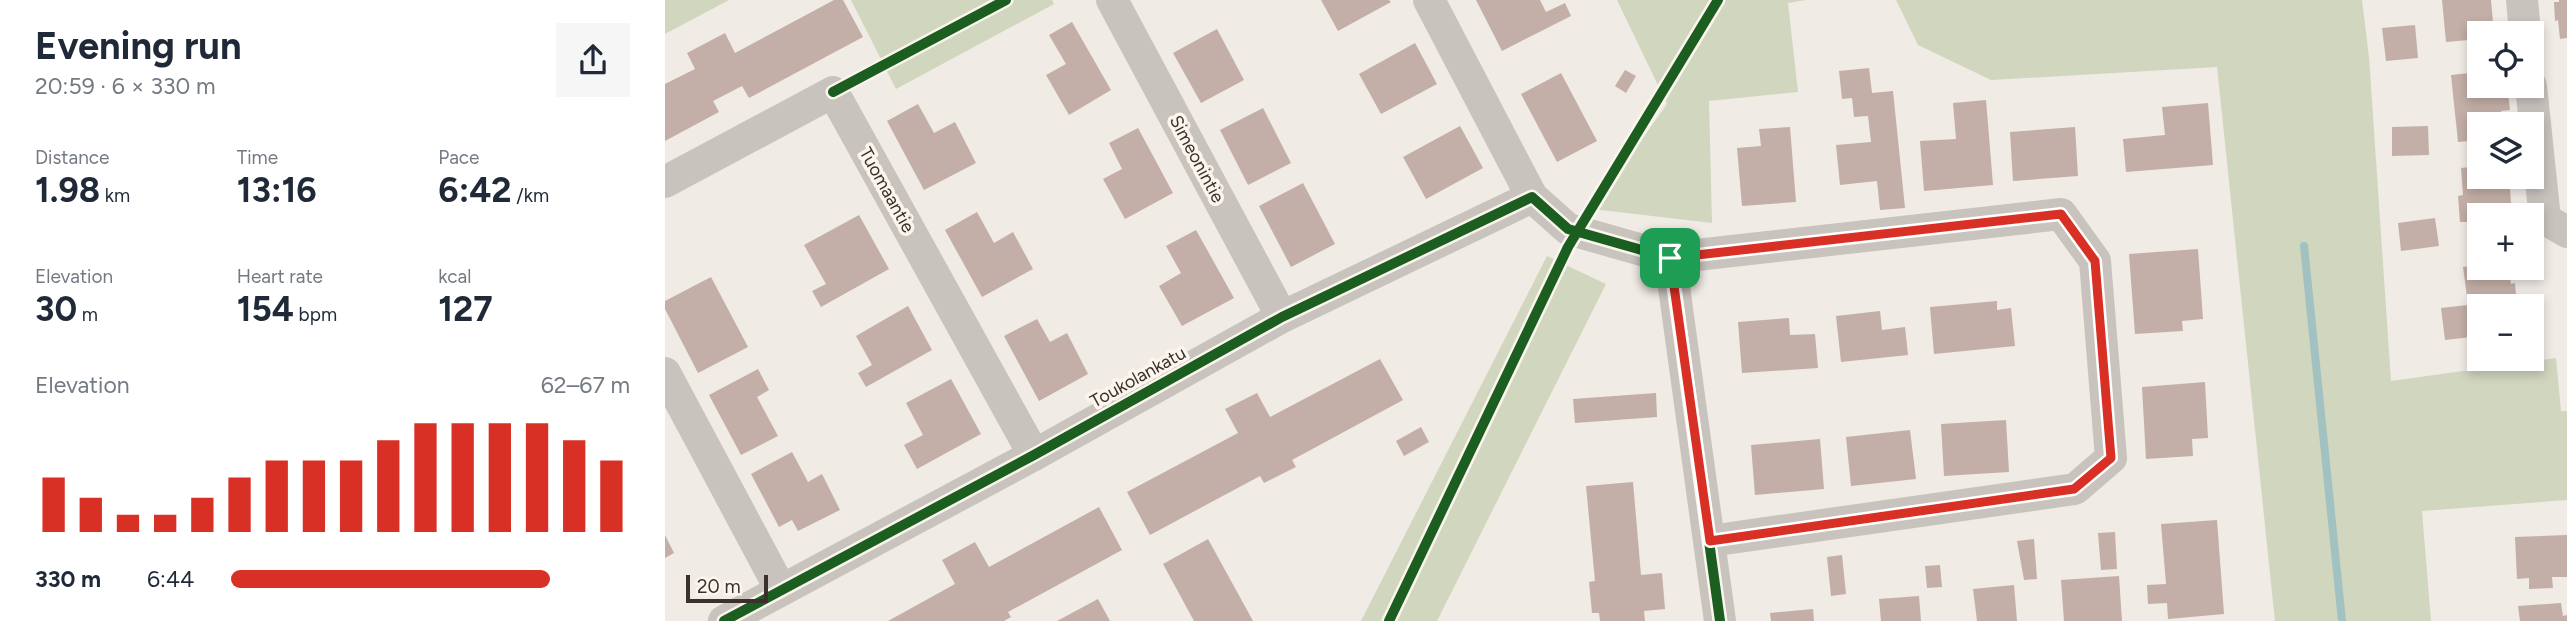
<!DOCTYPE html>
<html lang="en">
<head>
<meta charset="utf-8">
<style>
	body { margin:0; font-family:Figtree,sans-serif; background:#f6f6f7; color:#1f2937; height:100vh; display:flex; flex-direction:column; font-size:26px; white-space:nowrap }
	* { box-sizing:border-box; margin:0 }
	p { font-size:23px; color:#747a83 }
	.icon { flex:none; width:38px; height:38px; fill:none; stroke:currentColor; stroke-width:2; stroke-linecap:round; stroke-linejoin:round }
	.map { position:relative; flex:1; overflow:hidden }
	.sheet { display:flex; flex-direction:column; background:#fff; width:665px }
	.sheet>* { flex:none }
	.controls { position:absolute; left:1802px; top:21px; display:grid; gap:14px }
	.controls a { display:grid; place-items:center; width:77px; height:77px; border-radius:0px; background:#fff; box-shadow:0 4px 10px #0003; font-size:35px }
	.scale { position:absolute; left:21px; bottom:18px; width:82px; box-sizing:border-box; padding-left:7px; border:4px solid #3b302b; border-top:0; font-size:19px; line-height:24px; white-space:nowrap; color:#3b302b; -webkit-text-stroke:5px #fbf5ee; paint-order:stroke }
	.pin { position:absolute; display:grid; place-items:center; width:60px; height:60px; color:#fff; margin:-30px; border-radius:14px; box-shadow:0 4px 10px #0006 }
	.round { display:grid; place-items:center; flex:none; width:74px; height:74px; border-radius:0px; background:#f6f6f7 }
	.overview { display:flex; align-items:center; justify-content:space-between; height:119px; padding:0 35px }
	h1 { font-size:38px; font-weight:700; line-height:52px }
	.stats { display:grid; grid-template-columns:repeat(3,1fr); gap:10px; height:119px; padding:7px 35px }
	.stats div { display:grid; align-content:center }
	.stats b { font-size:35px; font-weight:700 }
	.stats small { font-size:19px; font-weight:400 }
	.stats p { font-size:19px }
	.chart { height:196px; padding:14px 35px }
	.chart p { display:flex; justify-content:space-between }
	.chart svg { width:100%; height:126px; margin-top:7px; stroke:#d93025; stroke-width:6 }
	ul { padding:0 35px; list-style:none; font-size:23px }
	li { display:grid; grid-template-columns:112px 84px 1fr; align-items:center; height:52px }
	li i { height:18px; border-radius:9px; background:#d93025 }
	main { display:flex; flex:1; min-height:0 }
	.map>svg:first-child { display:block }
</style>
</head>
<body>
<main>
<section class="sheet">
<div class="overview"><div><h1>Evening run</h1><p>20:59 · 6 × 330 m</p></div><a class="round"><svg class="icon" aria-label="share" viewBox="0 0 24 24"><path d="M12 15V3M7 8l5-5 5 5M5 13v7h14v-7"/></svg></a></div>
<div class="stats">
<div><p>Distance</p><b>1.98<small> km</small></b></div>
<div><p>Time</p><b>13:16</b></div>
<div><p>Pace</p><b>6:42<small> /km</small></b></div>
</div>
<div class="stats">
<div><p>Elevation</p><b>30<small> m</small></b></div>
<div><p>Heart rate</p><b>154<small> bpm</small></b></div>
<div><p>kcal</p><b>127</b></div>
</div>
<div class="chart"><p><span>Elevation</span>62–67 m</p>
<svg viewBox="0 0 160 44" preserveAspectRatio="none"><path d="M5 44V25M15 44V32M25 44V38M35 44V38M45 44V32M55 44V25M65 44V19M75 44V19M85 44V19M95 44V12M105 44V6M115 44V6M125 44V6M135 44V6M145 44V12M155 44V19"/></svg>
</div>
<ul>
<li><b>330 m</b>6:44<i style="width:80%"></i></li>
</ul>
</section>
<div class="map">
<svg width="1902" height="621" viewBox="0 0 1902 621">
	<rect width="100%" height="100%" fill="#f0ebe5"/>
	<g fill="#d1d6bf">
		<path d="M0,0H64L0,34Z"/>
		<path d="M186,0H387L389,4L231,89Z"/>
		<path d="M952,0H1141L1123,3L1133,92L1044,101L1047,223L927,209L1002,104Z"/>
		<path d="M1231,0H1697L1704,57L1726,381L1891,358L1896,411H1902V500L1757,511L1766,621H1610L1552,67L1326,80L1253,45Z"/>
		<path d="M882,256L941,284L772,621H696Z"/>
	</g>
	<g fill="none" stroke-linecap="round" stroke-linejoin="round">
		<path stroke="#a1c2c1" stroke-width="8" d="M1639,246L1677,621"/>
	</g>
	<g fill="#c3afa7">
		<path d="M169,0H178L198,37L84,98L77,86L48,101L54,112L0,141V84L30,69L22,53L60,33L70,53Z"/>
		<path d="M656,0H724L726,2L673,31Z"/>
		<path d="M811,0H875L881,12L900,3L906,16L837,51Z"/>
		<path d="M1777,0H1826L1829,33H1815V39L1781,42Z"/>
		<path d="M1894,0H1902V38L1895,39L1893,20L1890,21L1889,2H1894Z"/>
		<path d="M407,22L446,90L404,115L381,75L401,64L384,35Z"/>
		<path d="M1750,25L1753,58L1721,61L1717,28Z"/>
		<path d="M552,29L579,80L536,103L508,53Z"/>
		<path d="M750,43L772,84L716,114L694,74Z"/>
		<path d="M1204,68L1207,93L1228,91L1240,208L1215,210L1212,181L1175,185L1171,145L1206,142L1203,116L1189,117L1187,98L1177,99L1174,71Z"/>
		<path d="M960,70L971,76L961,93L950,86Z"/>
		<path d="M1815,72V86H1832L1833,93L1843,92L1845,110L1836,111L1837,124H1815V140L1793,142L1786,75Z"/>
		<path d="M896,73L932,141L892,162L856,94Z"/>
		<path d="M1321,100L1328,185L1259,191L1255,141L1291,139L1288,103Z"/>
		<path d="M1543,103L1548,165L1461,172L1458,139L1500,135L1497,107Z"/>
		<path d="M253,104L269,133L290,122L311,163L259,190L222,121Z"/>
		<path d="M598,108L626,163L583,185L555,130Z"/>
		<path d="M795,126L818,168L761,199L738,157Z"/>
		<path d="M1763,126L1764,155L1727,156V127Z"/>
		<path d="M1125,127L1131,202L1077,206L1072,148L1096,146L1094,129Z"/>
		<path d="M1410,127L1413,176L1348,181L1345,132Z"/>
		<path d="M473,128L508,193L460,219L438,179L457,169L444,143Z"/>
		<path d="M1815,166V177H1844L1847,215H1815V234L1804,235L1803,222H1795L1793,196L1798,195L1796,168Z"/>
		<path d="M638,183L670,244L626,267L594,206Z"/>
		<path d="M312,212L329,243L348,232L368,269L317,297L280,230Z"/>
		<path d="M194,215L224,269L156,307L147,291L161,284L139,245Z"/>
		<path d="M1770,218L1774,246L1736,251L1733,223Z"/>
		<path d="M531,230L569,298L517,326L494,286L516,273L501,246Z"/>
		<path d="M1533,249L1538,319L1517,321L1518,331L1470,334L1464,254Z"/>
		<path d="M1815,265V268H1844L1846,284L1850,283L1852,306H1815V336L1780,340L1776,308L1803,305L1798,267Z"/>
		<path d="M46,277L83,347L33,373L0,309V301Z"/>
		<path d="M1332,301V310L1346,308L1350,346L1269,354L1265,307Z"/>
		<path d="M243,306L267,350L201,387L193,373L207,365L191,336Z"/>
		<path d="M1215,311L1217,330L1240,327L1243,355L1176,362L1171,316Z"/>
		<path d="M1124,318L1125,335L1150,334L1153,368L1077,373L1073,322Z"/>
		<path d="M372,319L385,342L402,333L423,374L374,401L339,336Z"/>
		<path d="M715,359L738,400L627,460L631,467L599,483L595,476L485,535L462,492L573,433L560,409L592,393L605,417Z"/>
		<path d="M93,369L104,390L92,397L113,436L76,455L44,395Z"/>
		<path d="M286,379L316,434L252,469L239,445L258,435L241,403Z"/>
		<path d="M1540,382L1543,438L1527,439L1528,456L1481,459L1477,387Z"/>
		<path d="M991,393L992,417L910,423L908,399Z"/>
		<path d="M1341,420L1344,472L1279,476L1276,424Z"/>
		<path d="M756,427L764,442L739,456L731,441Z"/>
		<path d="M1245,430L1251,479L1186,486L1181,437Z"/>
		<path d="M1155,439L1159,489L1090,495L1086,445Z"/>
		<path d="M127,452L143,482L157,474L175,510L133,531L127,520L114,527L86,474Z"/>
		<path d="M968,482L976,575L997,573L1000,609L979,611L980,621H935L934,613H927L924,582L930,581L921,486Z"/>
		<path d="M434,507L457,550L343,612L346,617L339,621H223L290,584L277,560L310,542L324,567Z"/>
		<path d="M1552,520L1559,614L1503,619L1502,603L1483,604L1482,585L1501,584L1496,524Z"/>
		<path d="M1450,532L1452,569L1436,570L1433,533Z"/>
		<path d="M0,535L9,553L0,558Z"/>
		<path d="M1902,535V577H1887L1888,588L1864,589V578L1852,579L1850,537Z"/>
		<path d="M543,539L588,621H529L498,564Z"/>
		<path d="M1369,539L1372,579L1359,580L1352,541Z"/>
		<path d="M1177,555L1181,594L1166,596L1162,557Z"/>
		<path d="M1275,565L1277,587L1262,588L1260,566Z"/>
		<path d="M1454,576L1457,621H1399L1396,580Z"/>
		<path d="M1349,585L1352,621H1312L1308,589Z"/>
		<path d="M1254,596L1256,621H1216L1214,599Z"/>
		<path d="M433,599L445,621H392Z"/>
		<path d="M1896,603L1898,616L1902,615V621H1855L1853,606Z"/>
		<path d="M1148,609L1149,621H1106L1105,613Z"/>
	</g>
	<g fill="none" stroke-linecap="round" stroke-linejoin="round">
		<g stroke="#c9c3be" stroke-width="32">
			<path d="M447,0L617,317"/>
			<path d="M764,0L867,197"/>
			<path d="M1857,0L1860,33"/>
			<path d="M1866,86L1880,219L1902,232"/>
			<path d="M0,182L168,92L369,455"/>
			<path d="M1005,258L1396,214L1430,261L1446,458L1410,489L1045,541"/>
			<path d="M0,373L116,590"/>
			<path d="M59,621L369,455L617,317L867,197L903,229L1005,258L1055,621"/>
		</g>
		<defs>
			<g id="cycleway">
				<path d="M168,92L341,0"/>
				<path d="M59,621L369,455L617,317L867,197L903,229L1005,258L1055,621"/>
				<path d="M724,621L903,247L1053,0"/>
			</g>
		</defs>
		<use href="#cycleway" stroke="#fbf5ee" stroke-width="15"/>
		<use href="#cycleway" stroke="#1b5e20" stroke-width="10"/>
	</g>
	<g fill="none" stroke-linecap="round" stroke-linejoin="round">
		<defs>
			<path id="route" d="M1396,214L1430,261L1446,458L1409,489L1045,541L1005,258Z"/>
		</defs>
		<use href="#route" stroke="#fff" stroke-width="14"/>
		<use href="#route" stroke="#d93025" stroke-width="9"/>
	</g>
	<g text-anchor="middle" stroke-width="7" stroke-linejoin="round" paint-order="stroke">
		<g font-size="18" fill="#3b302b" stroke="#fbf5ee">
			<text transform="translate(532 159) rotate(62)" y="6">Simeonintie</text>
			<text transform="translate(222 190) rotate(61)" y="6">Tuomaantie</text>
			<text transform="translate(473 377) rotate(-29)" y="6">Toukolankatu</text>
		</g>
	</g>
</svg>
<div class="controls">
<a><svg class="icon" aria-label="locate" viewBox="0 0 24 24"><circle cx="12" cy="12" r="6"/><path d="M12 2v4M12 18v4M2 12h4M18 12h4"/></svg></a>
<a><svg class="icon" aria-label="layers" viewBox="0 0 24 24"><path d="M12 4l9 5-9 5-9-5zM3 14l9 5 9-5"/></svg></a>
<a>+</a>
<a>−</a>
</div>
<div class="scale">20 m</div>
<div class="pin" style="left:1005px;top:258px;background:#1e9e55"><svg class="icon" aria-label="arrive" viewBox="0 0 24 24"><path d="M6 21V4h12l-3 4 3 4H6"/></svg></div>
</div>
</main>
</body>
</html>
